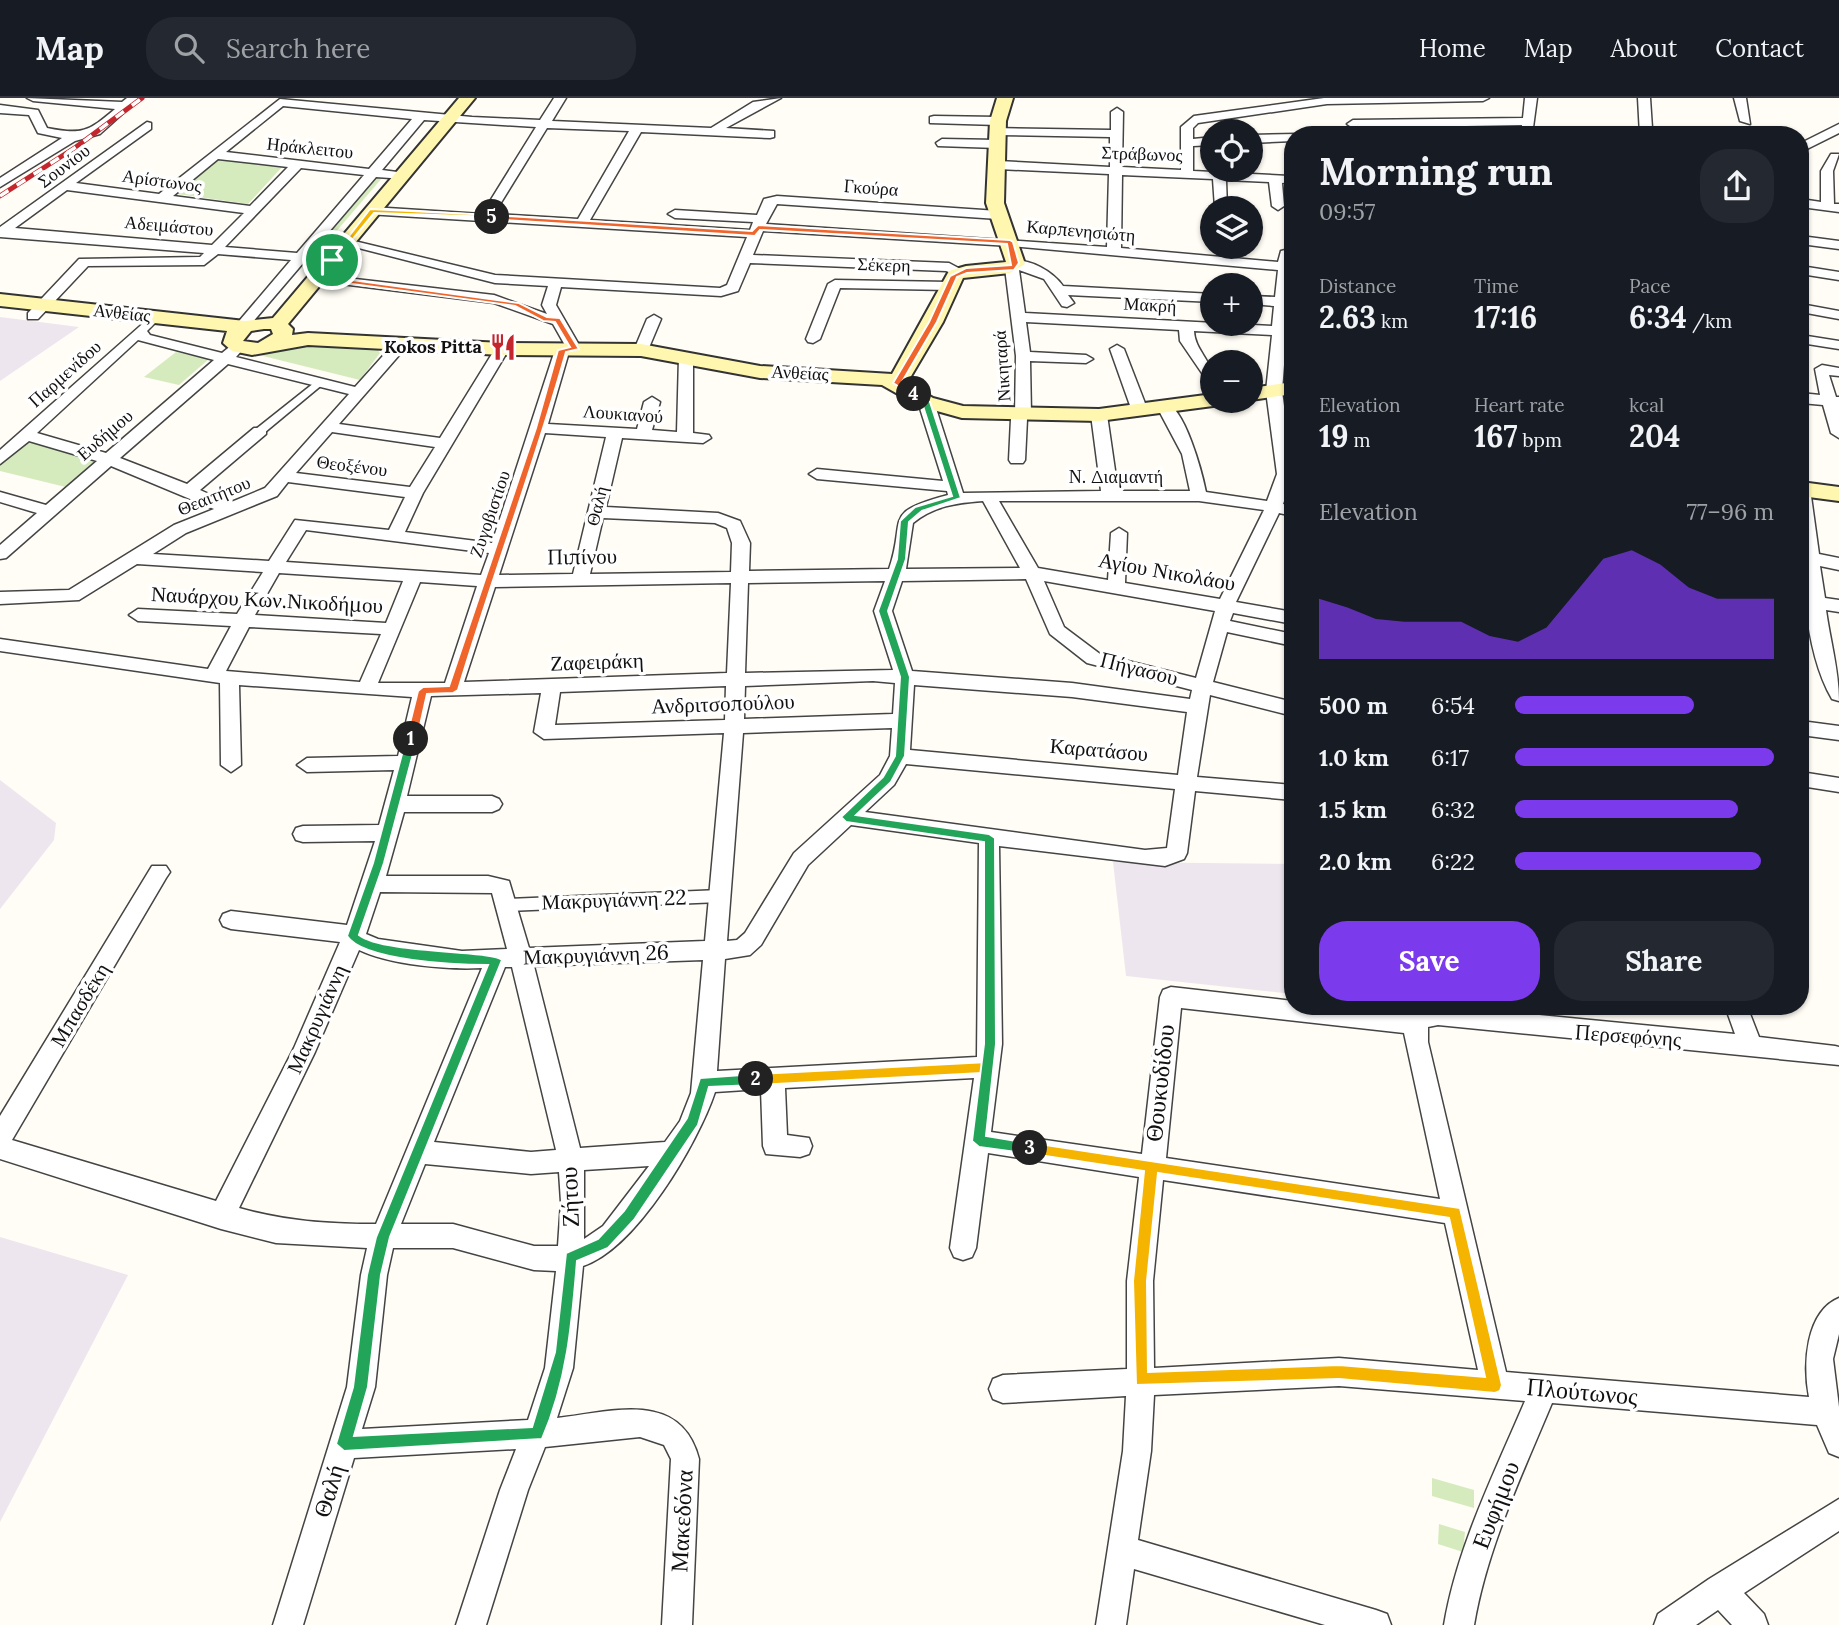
<!DOCTYPE html>
<html lang="en">
<head>
<meta charset="utf-8">
<style>
	body { margin:0; font-family:Lora,serif; background:#242831; color:#f1f3f6; height:100vh; display:flex; flex-direction:column; font-size:26px; white-space:nowrap }
	* { box-sizing:border-box; margin:0 }
	p { font-size:23px; color:#9ea1a6 }
	.icon { flex:none; width:38px; height:38px; fill:none; stroke:currentColor; stroke-width:2; stroke-linecap:round; stroke-linejoin:round }
	.map { position:relative; flex:1; overflow:hidden }
	.drawer { position:absolute; left:1284px; top:28px; width:525px; height:889px; display:flex; flex-direction:column; background:#171b24; border-radius:28px; box-shadow:0 2px 5px #0004 }
	.drawer>* { flex:none }
	.buttons { position:absolute; left:1200px; top:21px; display:grid; gap:14px }
	.buttons a { display:grid; place-items:center; width:63px; height:63px; border-radius:50%; background:#171b24; box-shadow:0 2px 5px #0004; font-size:35px }
	.pin { position:absolute; display:grid; place-items:center; width:60px; height:60px; color:#fff; margin:-30px; border:4px solid #fff; border-radius:50%; box-shadow:0 2px 7px #0007 }
	.km { position:absolute; width:35px; height:35px; margin:-18px; border-radius:50%; background:#222; color:#fff; font-size:19px; line-height:35px; text-align:center }
	.round { display:grid; place-items:center; flex:none; width:74px; height:74px; border-radius:28px; background:#242831 }
	.head { display:flex; align-items:center; justify-content:space-between; height:119px; padding:0 35px }
	h1 { font-size:38px; font-weight:700; line-height:52px }
	.figures { display:grid; grid-template-columns:repeat(3,1fr); gap:10px; height:119px; padding:7px 35px }
	.figures div { display:grid; align-content:center }
	.figures b { font-size:30px; font-weight:700 }
	.figures small { font-size:19px; font-weight:400 }
	.figures p { font-size:19px }
	.chart { height:196px; padding:14px 35px }
	.chart p { display:flex; justify-content:space-between }
	.chart svg { width:100%; height:126px; margin-top:7px; fill:#7c3aed; opacity:.7 }
	.button { display:flex; gap:14px; margin-top:auto; padding:14px 35px }
	.button a { flex:1; height:80px; border-radius:28px; background:#7c3aed; color:#fff; font-size:28px; font-weight:700; line-height:80px; text-align:center }
	.button a+a { background:#242831; color:#f1f3f6 }
	ul { padding:0 35px; list-style:none; font-size:23px }
	li { display:grid; grid-template-columns:112px 84px 1fr; align-items:center; height:52px }
	li i { height:18px; border-radius:9px; background:#7c3aed }
	header { display:flex; align-items:center; gap:42px; box-sizing:border-box; height:98px; padding:0 35px; background:#171b24; border-bottom:2px solid #363941 }
	header strong { font-size:33px }
	nav { display:flex; gap:38px; margin-inline-start:auto; font-size:24px }
	.search { width:490px; height:63px; background:#242831; display:flex; align-items:center; gap:18px; box-sizing:border-box; padding:0 24px; border-radius:28px; color:#9ea1a6; font-size:26px }
	.map>svg:first-child { display:block }
</style>
</head>
<body>
<header>
<strong>Map</strong>
<div class="search"><svg class="icon" aria-label="search" viewBox="0 0 24 24"><circle cx="10" cy="10" r="6"/><path d="M15 15l6 6"/></svg>Search here</div>
<nav><a>Home</a><a>Map</a><a>About</a><a>Contact</a></nav>
</header>
<div class="map">
<svg width="1839" height="1527" viewBox="0 0 1839 1527">
	<rect width="100%" height="100%" fill="#fffdf5"/>
	<g fill="#eee6ef">
		<path d="M0,219L24,222L79,229L0,283Z"/>
		<path d="M0,682L56,725L54,742L0,811Z"/>
		<path d="M1113,764L1293,766V896L1126,878Z"/>
		<path d="M0,1139L128,1177L0,1424Z"/>
	</g>
	<g fill="#d5ebbd">
		<path d="M220,61L283,68L248,106L177,96Z"/>
		<path d="M376,80H382L316,157L309,156Z"/>
		<path d="M304,244L377,251L380,255L360,282L259,257Z"/>
		<path d="M176,254L209,261L179,287L144,279Z"/>
		<path d="M26,337L109,359L74,391L0,373V361Z"/>
		<path d="M1432,1380L1474,1392V1410L1432,1398Z"/>
		<path d="M1439,1426L1465,1434L1463,1454L1438,1446Z"/>
	</g>
	<g fill="none" stroke-linecap="round" stroke-linejoin="round">
		<defs>
			<g id="pedestrian">
				<path d="M319,281L323,282V286L264,335H256V331Z"/>
				<path d="M720,792L726,793L728,798L726,803L720,804L507,813L501,812L499,807L501,802L507,801Z"/>
			</g>
			<g id="minor">
				<path d="M27,0L122,4L127,0H140L100,36L75,43L0,89V80L62,40L38,35L29,17L0,15V7L38,12L47,30C82,37 88,34 115,11L33,3Z"/>
				<path d="M554,0H566L552,23L711,30L753,4L781,0L726,30L774,33V39L770,40L641,34L590,122L750,132L753,124L675,120L668,116L675,112L757,117L764,101L777,98L998,113L1005,117L998,121L777,106L766,126L1107,149L1109,76L998,71L992,67L998,63L1110,69V39L997,37L993,36V30L1111,32V14L1117,10L1123,14L1122,69L1181,72V29L1194,18L1324,0H1489L1483,3L1327,6L1198,25L1193,30V41L1213,39V47L1193,48V73L1289,78V84L1282,85L1284,108L1278,112L1272,108L1269,84L1226,82L1227,110H1215L1213,81L1122,77L1121,150L1278,164L1281,153L1293,150L1282,293L1293,376L1283,406L1293,408V418L1279,415L1236,504L1293,514V526L1233,515L1230,523L1293,536V548L1227,534L1213,584L1293,604V618L1210,597L1197,679L1293,687V702L1195,693L1187,755L1184,761L1165,768L999,748L1002,946L991,1034L1142,1056L1160,899L1163,892L1171,889L1293,903V908H1343L1411,916L1422,910L1446,908L1735,936L1725,908H1747L1759,939L1835,948L1839,949V967L1438,927L1428,929V944L1506,1274L1809,1299C1803,1268 1805,1214 1839,1200V1236L1833,1261L1839,1309V1359L1829,1355L1817,1327L1552,1305C1522,1377 1487,1450 1474,1527H1444C1457,1449 1494,1376 1525,1303L1339,1288L1154,1297L1151,1353L1138,1442L1376,1512L1387,1516L1391,1527H1325L1134,1471L1126,1527H1096L1123,1353L1126,1298L1003,1305L993,1301L989,1291L993,1281L1003,1277L1127,1271V1183L1139,1079L988,1055L976,1150L972,1159L963,1162L954,1159L950,1150L974,980L785,990L787,1037L809,1040L812,1048L809,1056L800,1059L766,1056L763,1048L761,991L715,994C698,1045 636,1151 583,1168L573,1270L557,1320C611,1314 681,1291 699,1361L692,1527H662L671,1361L664,1347L640,1339L545,1349L528,1392L486,1527H456L500,1392L516,1351L354,1360L303,1527H273L347,1289L361,1177L367,1150L276,1145L221,1131L0,1061V1018L152,768H166L170,774L166,780L12,1042L216,1103L294,950L340,844L231,831L223,828L220,822L223,816L231,813L347,827L375,743L303,744L296,742L293,736L296,730L303,728L379,727L394,672L307,674L297,667L307,660L398,658L412,599L239,587L241,667L231,674L221,667L220,585L0,553V541L208,571L231,528L138,523L129,517L138,511L237,516L263,474L137,466L79,502L0,506V494L69,492L174,427L214,411L111,368L6,460L0,461V447L37,415L0,404V394L46,407L97,363L29,343L0,366V352L148,221L155,225L147,233L150,237L222,255L233,246H243L245,249L236,259L355,289L398,241H408V247L339,326L440,340L495,251L502,247L509,251L423,395L405,434L492,445L555,252L566,249L553,226L494,205L317,183L312,182V176L494,197L547,216L542,207L548,188L495,185L339,145L346,141L495,177L720,190L727,187L747,139L367,116V110L372,109L482,116L536,29L424,22L382,72L405,75V81L376,79L310,156L337,159V165L304,164L246,232H236L234,229L291,162L218,156L204,167L88,168L38,221H28V215L79,161L200,159L204,155L0,139V129L147,24L151,25V31L76,85L159,96L280,1L472,19L540,22ZM283,8L412,21L369,71L226,54ZM547,30L629,33L578,121L494,116ZM218,61L288,69L250,108L173,98ZM301,70L364,77L297,155L225,149ZM67,92L244,115L212,147L15,130ZM763,133L1010,148L1278,172L1275,199L1251,198V206L1274,208L1272,228L1025,215L1019,172L1044,181L1062,208L1067,209L1074,205L1068,197L1213,204V196L1063,188C1053,174 1030,160 1011,163L1005,170L1016,258L1015,316L1011,321L1009,362L1011,365H1023L1025,362L1027,321L1031,316L1030,263L1086,265L1093,261L1086,257L1030,254L1026,224L1179,232L1180,243L1208,284L1213,285C1213,261 1195,254 1194,233L1272,237L1266,293L1277,376L1267,403L1206,394C1202,374 1185,310 1165,304L1157,309L1182,356L1190,393H1118L1107,317L1099,312L1091,317L1101,393L963,395L934,304L926,299L918,304L943,383L817,371L809,376L817,381L947,393L948,397C880,415 907,420 889,471L749,473L750,445L740,423L718,415L606,409L622,340L703,345L711,340L709,337L693,335V259L686,255L679,259L677,334L652,332L660,304L652,299L644,304L637,331L548,326L569,254L575,256L582,252L556,207L561,189L721,198L738,193L750,165L946,173L959,178L966,174L949,165L753,157ZM138,242L214,262L106,355L37,335ZM228,266L349,296L265,390L229,405L200,392L266,336V330H254L187,386L120,360ZM332,334L435,349L410,389L296,375ZM545,335L606,339L573,476L499,477ZM288,384L405,399L389,432L295,422L269,463L153,456L186,435L277,398ZM983,403L1020,470L906,471L913,425C934,408 956,405 983,403ZM999,403H1199L1264,412L1220,501L1125,485L1127,435L1119,430L1111,435L1108,482L1038,470ZM603,420L715,425L727,430L732,445L731,474L590,476ZM306,432L489,455L481,477L286,464ZM279,475L403,483L386,525L255,517ZM1026,481L1050,536L1087,565L1192,592L1190,601L1072,585L912,573L892,513L902,483ZM885,483L874,513L893,572L745,575L748,485ZM1044,483L1215,513L1196,580L1100,556L1064,529ZM420,484L477,488L445,585H378ZM731,485L727,575L464,584L495,489ZM249,529L381,536L360,584L226,573ZM873,583L895,585L893,616L744,621L745,588ZM914,587L1072,599L1187,614L1178,677L910,652ZM726,588L725,622L555,627L560,594ZM541,595L534,634L544,641L724,635L705,843L529,850L509,783L488,778H386L404,714H492L499,711L502,706L499,701L492,698H407L431,598ZM892,630L890,658L880,677L794,755L745,835L737,842L727,843L743,635ZM906,666L1175,691L1167,750L1145,752L865,714L894,687ZM851,727L979,745L977,959L717,973L725,861L750,857L761,847L808,767ZM380,794L492,795L507,851L462,853L378,841L366,836ZM359,852C390,867 448,872 482,870L376,1126C328,1126 285,1123 239,1110L315,954ZM703,862L691,995L680,1023L665,1044L580,1050L534,868ZM505,869H512L556,1052L531,1054L434,1044ZM1181,910L1404,935L1440,1101L1166,1060ZM425,1066L531,1076L559,1074L561,1104L558,1148H534L453,1126H401ZM649,1068L603,1128L584,1141V1072ZM1163,1082L1445,1125L1478,1272L1339,1260L1154,1270L1153,1183ZM393,1150H453L534,1172L556,1173L545,1270L528,1322L362,1331L375,1289L387,1177Z"/>
				<path d="M1525,0H1537L1532,37H1522V27L1353,30L1347,26L1353,22L1523,20Z"/>
				<path d="M1638,0H1650L1652,30L1693,33L1699,37H1640Z"/>
				<path d="M1734,0H1746L1750,26L1740,23Z"/>
				<path d="M934,18L998,19L1004,23L998,27L930,25V19Z"/>
				<path d="M1839,26V35L1801,54V45Z"/>
				<path d="M1297,36L1293,37V43L1251,45V37Z"/>
				<path d="M942,41L997,42L1003,46L997,50L938,48L936,45Z"/>
				<path d="M1831,56H1839L1833,73L1834,106H1839V114L1801,109V101L1821,104V73Z"/>
				<path d="M1801,138L1839,143V151L1801,146Z"/>
				<path d="M1801,168L1839,174V182L1801,176Z"/>
				<path d="M835,182L949,184L956,188L949,192L840,190L820,241L813,245L808,244L806,241L828,186Z"/>
				<path d="M1801,206L1839,213V221L1801,214Z"/>
				<path d="M654,217L661,221L648,252L646,255H636L634,252L647,221Z"/>
				<path d="M1801,237L1839,243V251L1801,245Z"/>
				<path d="M1117,247L1124,251L1148,313L1145,316H1135L1132,313L1110,251Z"/>
				<path d="M1822,267L1839,270V278L1829,277L1836,299H1839V340L1831,335L1823,307L1801,305V295L1820,297L1815,271Z"/>
				<path d="M1801,386L1810,391L1819,456L1839,460V472L1820,468L1825,500L1839,502V514L1826,512C1830,542 1839,572 1839,603L1832,601C1800,546 1801,450 1801,386Z"/>
				<path d="M1801,623L1839,628V642L1801,637Z"/>
				<path d="M1801,674L1839,680V694L1801,688Z"/>
				<path d="M1839,1401V1433L1744,1495L1764,1516L1768,1527H1732L1718,1512L1696,1527H1654L1658,1516L1709,1481Z"/>
			</g>
			<g id="secondary">
				<path d="M459,0H475L288,226L293,231L292,237L308,235L502,245L641,246L760,268L892,276L949,173L966,168L1006,164L986,105L990,23L997,0H1013L1006,23L1004,105L1025,166L1010,175L963,180L943,224L907,285L933,300L963,308L1099,311L1213,296V303H1223L1213,308L1099,323L962,320L919,308L882,287L760,280L641,258L502,257L308,247L252,257L232,253L223,245L227,233L0,208V196L245,223L273,220ZM264,231H271L273,236L258,245L243,243L251,233Z"/>
				<path d="M1293,284V296L1251,302V290Z"/>
				<path d="M1801,384L1839,389V403L1801,398Z"/>
			</g>
		</defs>
		<use href="#pedestrian" stroke="#444" stroke-width="3"/>
		<use href="#minor" stroke="#444" stroke-width="3"/>
		<use href="#secondary" stroke="#333" stroke-width="4"/>
		<use href="#pedestrian" fill="#fff" fill-rule="evenodd"/>
		<use href="#minor" fill="#fff" fill-rule="evenodd"/>
		<use href="#secondary" fill="#fff6b0" fill-rule="evenodd"/>
		<defs>
			<path id="rail" d="M0,98L76,49L142,0"/>
		</defs>
		<use href="#rail" stroke="#c4262e" stroke-width="5"/>
		<use href="#rail" stroke="#fff" stroke-width="3.5" stroke-dasharray="10" stroke-linecap="butt"/>
	</g>
	<path fill="#f0652b" stroke="#fff" stroke-width="2" d="M332,160L335,162L323,178L519,205L547,219L560,220L579,251L566,254C534,368 492,479 458,592L453,595L427,596L417,641L411,645L406,641L418,593L423,589L449,588L536,330L558,252L570,249L555,224L543,223L515,208L315,181Z"/>
	<path fill="#22a559" stroke="#fff" stroke-width="2" d="M411,637L417,641L384,765L359,837C383,856 494,852 502,862L390,1139L381,1177L368,1289L354,1338L532,1329L555,1254L566,1155L598,1141L624,1113L687,1020L700,980L756,976L762,981L756,987L709,989L698,1027L634,1122L608,1150L577,1163C572,1226 567,1283 542,1341L344,1353L336,1346L353,1289L367,1177L376,1139L488,867C458,867 363,863 347,838L373,765L406,641Z"/>
	<path fill="#f5b400" stroke="#fff" stroke-width="2" fill-rule="evenodd" d="M988,964L995,969L986,1038L1460,1110L1502,1287L1500,1293L1495,1295L1339,1281L1136,1287L1133,1183L1144,1073L974,1047L981,975L756,987L750,981L756,976ZM1158,1075L1449,1120L1485,1279L1339,1267L1148,1274L1147,1183Z"/>
	<path fill="#22a559" stroke="#fff" stroke-width="2" d="M914,294L930,304L961,400L922,413L909,424L906,461L888,513L910,579L905,658L891,684L856,717L989,736L995,740L996,946L986,1038L1035,1046L1037,1050L1030,1056L979,1049L972,1043L984,946V744L846,724L841,719L883,679L895,658L900,579L878,513L897,461L900,423L915,409L952,398L922,305L910,296Z"/>
	<path fill="#f0652b" stroke="#fff" stroke-width="2" d="M492,117L752,133L758,127L1010,142L1013,144L1019,165L1014,172L967,175L957,179L937,224L902,284L917,294L914,298L893,285L929,224L950,178L966,170L1011,167L1007,146L760,132L755,138L490,121Z"/>
	<path fill="#f5b400" stroke="#fff" stroke-width="2" d="M370,111L492,117L496,119L374,115L334,164H329Z"/>
	<defs>
		<symbol id="restaurant-bare" viewBox="-9 -9 18 18"><path d="M-5-6h1v4h1v-4h1v4h1v-4h1v5L-1.5 .5V6h-2V.5L-5-1ZM5-6V6H3V1.5H1.5Q1.5-4 5-6Z" fill="#c4262e" stroke="#fff" stroke-width="2.5" paint-order="stroke"/></symbol>
	</defs>
	<g fill-rule="evenodd">
		<use href="#restaurant-bare" x="484" y="230" width="38" height="38"/>
	</g>
	<g text-anchor="middle" stroke-width="7" stroke-linejoin="round" paint-order="stroke">
		<g font-size="18" fill="#111" stroke="#fff">
			<text transform="translate(310 50) rotate(6)" y="6">Ηράκλειτου</text>
			<text transform="translate(1142 56) rotate(2)" y="6">Στράβωνος</text>
			<text transform="translate(64 68) rotate(-37)" y="6">Σουνίου</text>
			<text transform="translate(162 83) rotate(8)" y="6">Αρίστωνος</text>
			<text transform="translate(871 90) rotate(4)" y="6">Γκούρα</text>
			<text transform="translate(169 128) rotate(5)" y="6">Αδειμάστου</text>
			<text transform="translate(1081 133) rotate(5)" y="6">Καρπενησιώτη</text>
			<text transform="translate(884 167) rotate(2)" y="6">Σέκερη</text>
			<text transform="translate(1150 207) rotate(3)" y="6">Μακρή</text>
			<text transform="translate(122 215) rotate(6)" y="6">Ανθείας</text>
			<text transform="translate(1002 268) rotate(-94)" y="6">Νικηταρά</text>
			<text transform="translate(800 275) rotate(3)" y="6">Ανθείας</text>
			<text transform="translate(65 276) rotate(-42)" y="6">Παρμενίδου</text>
			<text transform="translate(623 316) rotate(4)" y="6">Λουκιανού</text>
			<text transform="translate(105 337) rotate(-41)" y="6">Ευδήμου</text>
			<text transform="translate(352 368) rotate(7)" y="6">Θεοξένου</text>
			<text x="1116" y="385">Ν. Διαμαντή</text>
			<text transform="translate(214 398) rotate(-22)" y="6">Θεαιτήτου</text>
			<text transform="translate(597 408) rotate(-76)" y="6">Θαλή</text>
			<text transform="translate(490 416) rotate(-71)" y="6">Ζυγοβιστίου</text>
		</g>
		<g font-size="18" font-weight="bold" fill="#111" stroke="#fff" text-anchor="end">
			<text x="482" y="255">Kokos Pitta</text>
		</g>
		<g font-size="21" fill="#111" stroke="#fff">
			<text transform="translate(582 459) rotate(-1)" y="7">Πιπίνου</text>
			<text transform="translate(1167 474) rotate(10)" y="7">Αγίου Νικολάου</text>
			<text transform="translate(267 502) rotate(3)" y="7">Ναυάρχου Κων.Νικοδήμου</text>
			<text transform="translate(597 564) rotate(-2)" y="7">Ζαφειράκη</text>
			<text transform="translate(1139 571) rotate(14)" y="7">Πήγασου</text>
			<text transform="translate(723 606) rotate(-2)" y="7">Ανδριτσοπούλου</text>
			<text transform="translate(1099 652) rotate(5)" y="7">Καρατάσου</text>
			<text transform="translate(614 802) rotate(-2)" y="7">Μακρυγιάννη 22</text>
			<text transform="translate(596 857) rotate(-2)" y="7">Μακρυγιάννη 26</text>
			<text transform="translate(80 907) rotate(-59)" y="7">Μπασδέκη</text>
			<text transform="translate(317 921) rotate(-66)" y="7">Μακρυγιάννη</text>
			<text transform="translate(1628 938) rotate(4)" y="7">Περσεφόνης</text>
		</g>
		<g font-size="24" fill="#111" stroke="#fff">
			<text transform="translate(1160 985) rotate(-84)" y="8">Θουκυδίδου</text>
			<text transform="translate(570 1099) rotate(-92)" y="8">Ζήτου</text>
			<text transform="translate(1582 1294) rotate(5)" y="8">Πλούτωνος</text>
			<text transform="translate(329 1393) rotate(-73)" y="8">Θαλή</text>
			<text transform="translate(1496 1407) rotate(-69)" y="8">Ευφήμου</text>
			<text transform="translate(682 1423) rotate(-87)" y="8">Μακεδόνα</text>
		</g>
	</g>
</svg>
<div class="buttons">
<a><svg class="icon" aria-label="locate" viewBox="0 0 24 24"><circle cx="12" cy="12" r="6"/><path d="M12 2v4M12 18v4M2 12h4M18 12h4"/></svg></a>
<a><svg class="icon" aria-label="layers" viewBox="0 0 24 24"><path d="M12 4l9 5-9 5-9-5zM3 14l9 5 9-5"/></svg></a>
<a>+</a>
<a>−</a>
</div>
<div class="pin" style="left:332px;top:162px;background:#1e9e55"><svg class="icon" aria-label="arrive" viewBox="0 0 24 24"><path d="M6 21V4h12l-3 4 3 4H6"/></svg></div>
<b class="km" style="left:411px;top:641px">1</b>
<b class="km" style="left:756px;top:981px">2</b>
<b class="km" style="left:1030px;top:1050px">3</b>
<b class="km" style="left:914px;top:296px">4</b>
<b class="km" style="left:492px;top:119px">5</b>
<section class="drawer">
<div class="head"><div><h1>Morning run</h1><p>09:57</p></div><a class="round"><svg class="icon" aria-label="share" viewBox="0 0 24 24"><path d="M12 15V3M7 8l5-5 5 5M5 13v7h14v-7"/></svg></a></div>
<div class="figures">
<div><p>Distance</p><b>2.63<small> km</small></b></div>
<div><p>Time</p><b>17:16</b></div>
<div><p>Pace</p><b>6:34<small> /km</small></b></div>
</div>
<div class="figures">
<div><p>Elevation</p><b>19<small> m</small></b></div>
<div><p>Heart rate</p><b>167<small> bpm</small></b></div>
<div><p>kcal</p><b>204</b></div>
</div>
<div class="chart"><p><span>Elevation</span>77–96 m</p>
<svg viewBox="0 0 160 44" preserveAspectRatio="none"><path d="M0 44V23L10 26L20 30L30 31L40 31L50 31L60 36L70 38L80 33L90 21L100 9L110 6L120 11L130 19L140 23L150 23L160 23V44z"/></svg>
</div>
<ul>
<li><b>500 m</b>6:54<i style="width:69%"></i></li>
<li><b>1.0 km</b>6:17<i style="width:100%"></i></li>
<li><b>1.5 km</b>6:32<i style="width:86%"></i></li>
<li><b>2.0 km</b>6:22<i style="width:95%"></i></li>
</ul>
<div class="button"><a>Save</a><a>Share</a></div>
</section>
</div>
</body>
</html>
